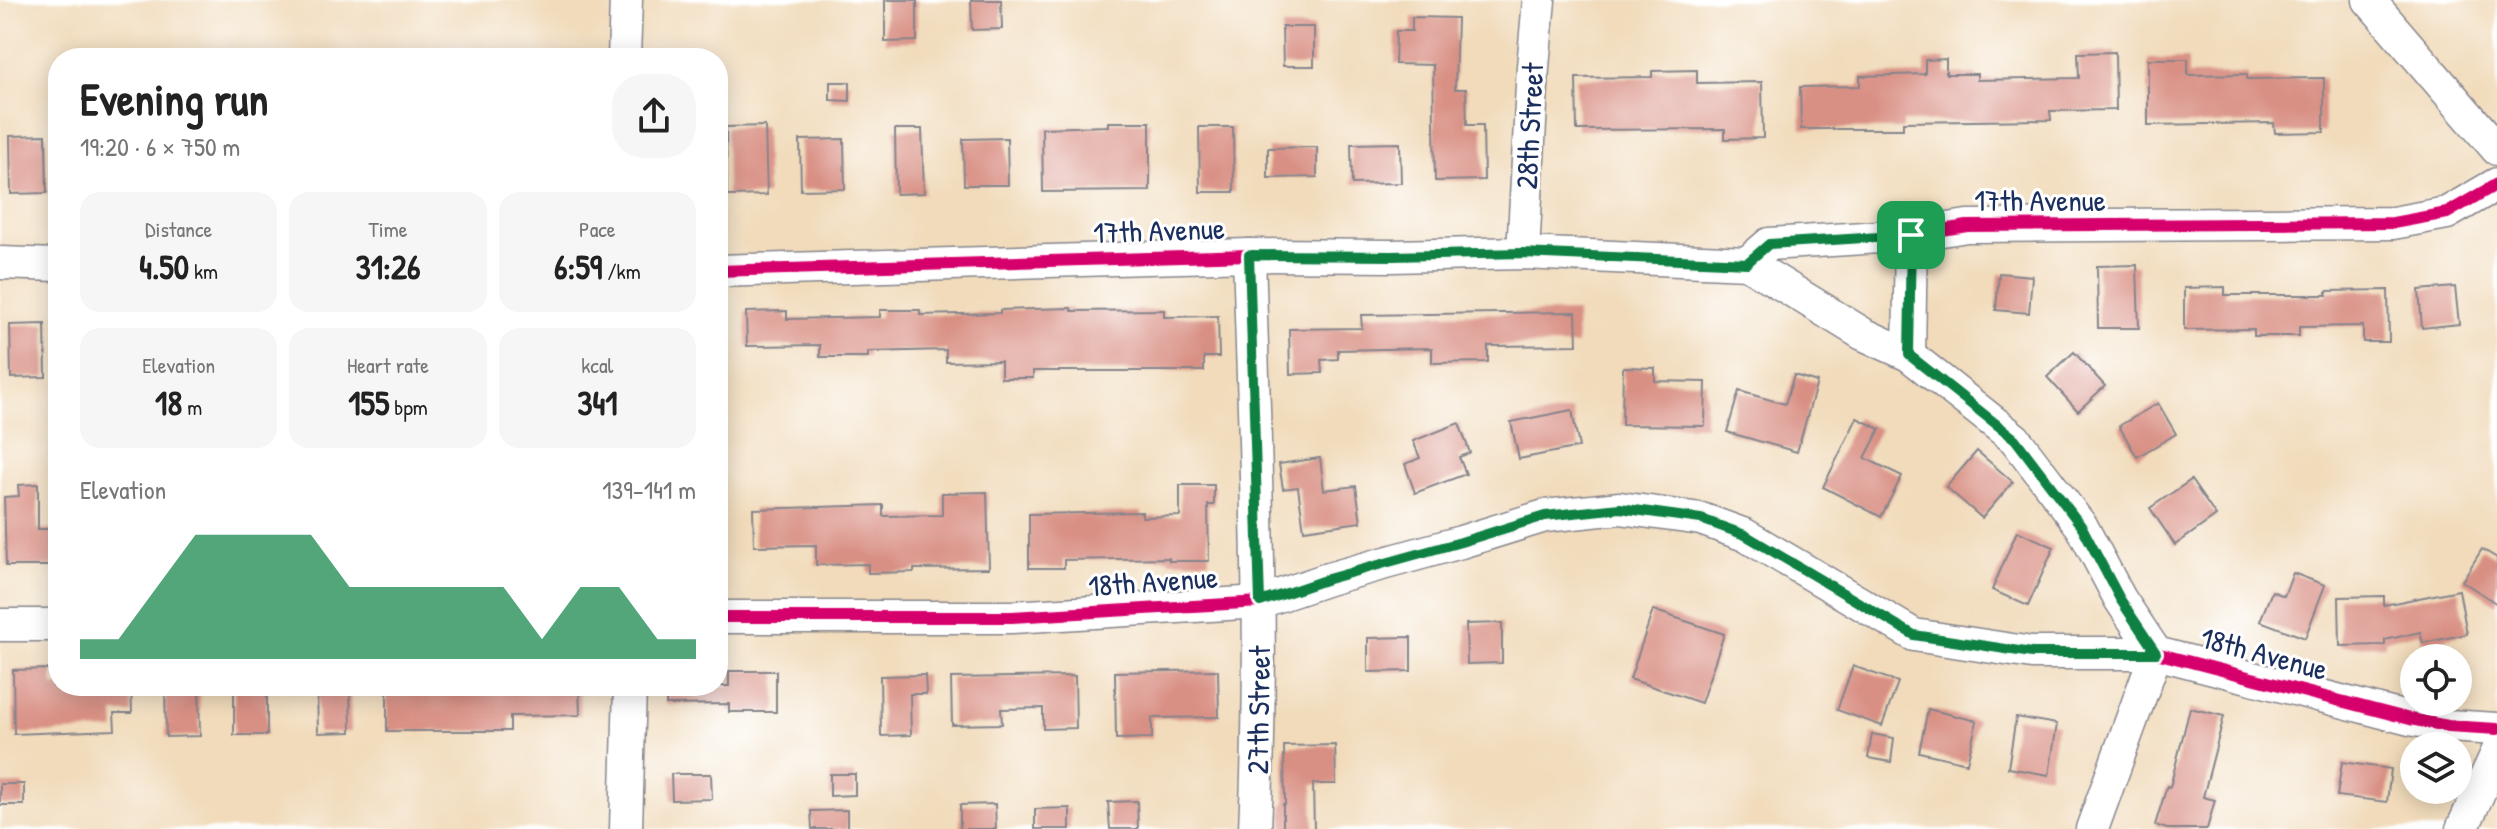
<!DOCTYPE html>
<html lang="en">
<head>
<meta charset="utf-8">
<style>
	body { margin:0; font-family:"Patrick Hand",sans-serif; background:#f6f6f6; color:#222; height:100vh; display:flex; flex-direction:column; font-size:30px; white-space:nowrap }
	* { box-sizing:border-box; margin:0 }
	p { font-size:26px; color:#767676 }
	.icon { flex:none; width:44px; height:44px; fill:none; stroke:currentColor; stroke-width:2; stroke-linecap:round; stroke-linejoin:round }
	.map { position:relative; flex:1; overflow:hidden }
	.details { position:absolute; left:48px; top:48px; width:680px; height:648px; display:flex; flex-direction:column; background:#fff; border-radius:32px; box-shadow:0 4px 20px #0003 }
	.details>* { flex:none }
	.tools { position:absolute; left:2400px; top:644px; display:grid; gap:16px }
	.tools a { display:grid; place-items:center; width:72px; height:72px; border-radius:50%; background:#fff; box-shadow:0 4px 20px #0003; font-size:40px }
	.pin { position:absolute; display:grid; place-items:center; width:68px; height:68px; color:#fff; margin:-34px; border-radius:16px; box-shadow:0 4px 12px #0006 }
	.round { display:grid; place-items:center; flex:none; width:84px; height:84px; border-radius:32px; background:#f6f6f6 }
	.headline { display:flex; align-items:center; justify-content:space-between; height:136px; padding:0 32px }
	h1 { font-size:44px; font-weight:700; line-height:60px }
	.figures { display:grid; grid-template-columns:repeat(3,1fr); gap:12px; height:136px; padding:8px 32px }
	.figures div { display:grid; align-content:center; border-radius:20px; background:#f6f6f6; text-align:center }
	.figures b { font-size:34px; font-weight:700 }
	.figures small { font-size:22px; font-weight:400 }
	.figures p { font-size:22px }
	.chart { height:224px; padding:16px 32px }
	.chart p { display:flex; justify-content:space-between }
	.chart svg { width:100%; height:144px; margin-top:8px; fill:#0b8043; opacity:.7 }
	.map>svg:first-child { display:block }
</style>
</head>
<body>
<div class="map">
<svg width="2497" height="829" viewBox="0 0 2497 829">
	<rect width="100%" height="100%" fill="#fff"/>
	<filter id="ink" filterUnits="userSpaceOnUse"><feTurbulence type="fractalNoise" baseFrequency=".0125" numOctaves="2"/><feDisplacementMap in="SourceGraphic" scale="16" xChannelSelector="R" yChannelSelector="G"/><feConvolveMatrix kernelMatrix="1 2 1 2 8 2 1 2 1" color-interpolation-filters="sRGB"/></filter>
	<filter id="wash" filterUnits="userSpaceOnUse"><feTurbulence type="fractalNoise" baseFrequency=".006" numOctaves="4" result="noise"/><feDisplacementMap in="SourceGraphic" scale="32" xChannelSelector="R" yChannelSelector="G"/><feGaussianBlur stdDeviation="1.8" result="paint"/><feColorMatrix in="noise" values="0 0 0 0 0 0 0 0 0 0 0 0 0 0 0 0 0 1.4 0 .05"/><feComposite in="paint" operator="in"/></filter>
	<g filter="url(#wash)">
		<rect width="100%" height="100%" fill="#f1dbbb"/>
		<g id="blocks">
			<g fill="#d99084">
				<path d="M885,0H917V41L885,42Z"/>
				<path d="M971,0H1001L1002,29L972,30Z"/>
				<path d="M1412,17L1457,18L1455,89H1466L1467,125H1483L1484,180L1435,181L1433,65L1395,64L1396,31H1412Z"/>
				<path d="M1282,27H1314V66H1283Z"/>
				<path d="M2115,52L2116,110L2050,111L2051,120L1903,122V129H1801L1800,87L1860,86V76L1925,74V60L1946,59V74H1977V80L2079,78L2078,53Z"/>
				<path d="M2148,59H2188V75L2247,74V79L2324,78V132L2275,133L2274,123L2148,125Z"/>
				<path d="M1697,70V83L1762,82L1763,138L1725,139V129L1577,130L1576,78L1652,77V71Z"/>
				<path d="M830,82H850V101L830,100Z"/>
				<path d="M1108,122H1150V191L1043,192L1042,128L1108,126Z"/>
				<path d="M765,126L767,195L727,196L726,127Z"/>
				<path d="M1199,127H1233L1234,192H1200Z"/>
				<path d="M895,129H922L924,193L896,194Z"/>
				<path d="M46,135L47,193L11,194L10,136Z"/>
				<path d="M1007,138L1008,185H964L963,139Z"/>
				<path d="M844,139L845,189L801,190L800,140Z"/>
				<path d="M1400,143L1401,183L1352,184L1351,144Z"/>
				<path d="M1317,147V177L1268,178V148Z"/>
				<path d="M2137,265L2139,328H2098L2097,266Z"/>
				<path d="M1999,273L2032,276L2029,313L1996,310Z"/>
				<path d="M2225,287V295H2327V291L2388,290L2389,342H2363V326L2299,327V336H2254V329L2184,330V288Z"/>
				<path d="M2455,287L2459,324L2422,328L2419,290Z"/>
				<path d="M1071,308L1072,311L1164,310V317L1218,316L1219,357H1204V371H1033V378H1001V361L946,362V350L868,352V357H820V345L747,346L746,312L787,311V319L880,317V310H920V315L1000,313V310Z"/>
				<path d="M1576,312L1577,345L1488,346V362L1432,363V348L1338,350V359L1321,360L1322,373L1290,374L1289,329L1362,328L1361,315Z"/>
				<path d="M45,324L46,377L11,378L10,325Z"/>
				<path d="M2074,352L2105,386L2078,411L2047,377Z"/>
				<path d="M1623,367L1655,368V381L1706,382L1705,426L1622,425Z"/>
				<path d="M1794,375L1817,382L1797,452L1727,432L1739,391L1785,404Z"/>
				<path d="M2158,403L2176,434L2137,457L2119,426Z"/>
				<path d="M1572,410L1579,447L1519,459L1511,422Z"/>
				<path d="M1857,418L1880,429L1865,458L1902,476L1881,517L1823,487Z"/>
				<path d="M1459,423L1470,453L1459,457L1466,474L1415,493L1405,464L1420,458L1413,441Z"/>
				<path d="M1977,451L2013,482L1982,518L1946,487Z"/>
				<path d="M1320,458L1324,490L1356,486L1361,522L1304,530L1298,487L1283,489L1279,464Z"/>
				<path d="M2191,480L2216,516L2175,545L2150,508Z"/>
				<path d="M38,484V529H58V566H6L4,497L19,496L18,485Z"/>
				<path d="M1180,485H1214V505H1208L1209,561H1169V558L1064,560V568H1029V514L1142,512V517L1180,516Z"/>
				<path d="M987,492L989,568L914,569V572L868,573V564L816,565V545L754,546L753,509L883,505V516L942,515V493Z"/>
				<path d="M2017,531L2054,547L2028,606L1992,590Z"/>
				<path d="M2482,549L2497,558V604L2462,581Z"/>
				<path d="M2293,573L2325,585L2305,638L2260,621L2272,591L2284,596Z"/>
				<path d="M2459,590L2467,634L2423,643L2420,632L2385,640V645L2340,646L2339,597L2384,596V605Z"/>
				<path d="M1653,610L1724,634L1701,703L1630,679Z"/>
				<path d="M1502,623V663L1467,664L1466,624Z"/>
				<path d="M1411,637V671L1368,672V638Z"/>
				<path d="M1853,666L1898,682L1882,726L1837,710Z"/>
				<path d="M52,669L53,686H131L132,713H114L115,730L14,734L13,670Z"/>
				<path d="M1218,670L1219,717L1152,718V738L1116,739L1115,672Z"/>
				<path d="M729,671H776V712H729V704L666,705V686H729Z"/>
				<path d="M925,675L926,694H910L911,735L881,736L880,676Z"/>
				<path d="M1075,676L1076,728L1043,729V708L1001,709L1002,724L952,725L951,678Z"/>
				<path d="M165,686H199L200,736L166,737Z"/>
				<rect x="234" y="686" width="33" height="49"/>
				<path d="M317,686H350L351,732L318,733Z"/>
				<path d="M387,686H579L580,715L510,716V731H387Z"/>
				<path d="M2190,708L2224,716L2203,797L2215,800L2207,829H2167L2155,825L2167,786L2170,787Z"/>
				<path d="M1928,709L1977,721L1967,763L1919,752Z"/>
				<path d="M2016,717L2057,724L2049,775L2008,768Z"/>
				<path d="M1872,734L1894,738L1891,762L1868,758Z"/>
				<path d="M1335,745L1336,784H1313L1314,829H1283V804H1285L1284,746Z"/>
				<path d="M2342,762L2391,769L2387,802L2337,796Z"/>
				<path d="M671,774H711L712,799L672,800Z"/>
				<path d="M830,774H855V795L830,796Z"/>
				<rect x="0" y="784" width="24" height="21"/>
				<path d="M1137,801L1138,829H1110L1108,802Z"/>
				<path d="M995,804L996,829H960V805Z"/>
				<path d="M1070,808V829H1035V809Z"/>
				<path d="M847,810V829H812L811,811Z"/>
			</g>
		</g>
	</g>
	<g filter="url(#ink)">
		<use href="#blocks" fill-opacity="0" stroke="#86858c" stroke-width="2"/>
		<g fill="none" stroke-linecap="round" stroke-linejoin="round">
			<defs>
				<g id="minor">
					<path d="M2369,0L2497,149"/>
					<path d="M624,58L626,0"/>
					<path d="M1523,253L1533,67L1539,0"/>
					<path d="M1249,255C1255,446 1264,637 1255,829"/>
					<path d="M0,263L58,265"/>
					<path d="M1747,263L1863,334L1909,355L2015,439L2082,527L2120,599L2156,653L2092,829"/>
					<path d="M718,271L1249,255L1392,256L1523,253L1747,263L1769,244L1911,235L1967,226L2393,223L2447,213L2497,184"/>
					<path d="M1909,355L1911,235"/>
					<path d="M718,617H1012L1260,602L1328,579L1461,542L1545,516L1620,508L1701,519L1745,535L1914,635L2032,653H2156L2410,719L2448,726L2497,729"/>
					<path d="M0,625H58"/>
					<path d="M626,829L630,686"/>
					<path d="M2462,829L2497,753"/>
				</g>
			</defs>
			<use href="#minor" stroke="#86858c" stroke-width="35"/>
			<use href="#minor" stroke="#fff" stroke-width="32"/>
			<defs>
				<g id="cycleway">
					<path d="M718,271L1249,255L1392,256L1523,253L1747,263L1769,244L1911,235L1967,226L2393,223L2447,213L2497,184"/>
					<path d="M718,617H1012L1260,602L1328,579L1461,542L1545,516L1620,508L1701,519L1745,535L1914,635L2032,653H2156L2410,719L2448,726L2497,729"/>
				</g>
			</defs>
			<use href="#cycleway" stroke="#fff" stroke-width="17"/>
			<use href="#cycleway" stroke="#d6006c" stroke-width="12"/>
		</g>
	</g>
	<g fill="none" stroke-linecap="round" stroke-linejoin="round" filter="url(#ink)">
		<defs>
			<path id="route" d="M1911,235L1909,355L2015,439L2082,527L2120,599L2156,653H2032L1914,635L1745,535L1701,519L1620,508L1545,516L1461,542L1328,579L1260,602L1249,255L1392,256L1523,253L1747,263L1769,244Z"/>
		</defs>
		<use href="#route" stroke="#fff" stroke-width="16"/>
		<use href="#route" stroke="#0b8043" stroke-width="10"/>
	</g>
	<g text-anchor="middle" stroke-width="6" stroke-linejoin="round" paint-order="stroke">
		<g font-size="30" fill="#1b2f5e" stroke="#fff">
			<text transform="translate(1530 126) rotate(-87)" y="10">28th Street</text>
			<text x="2040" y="211">17th Avenue</text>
			<text transform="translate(1159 231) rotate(-2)" y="10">17th Avenue</text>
			<text transform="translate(1153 582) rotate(-4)" y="10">18th Avenue</text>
			<text transform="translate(2264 654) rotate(15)" y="10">18th Avenue</text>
			<text transform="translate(1259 710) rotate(-89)" y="10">27th Street</text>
		</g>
	</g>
</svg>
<div class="tools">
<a><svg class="icon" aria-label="locate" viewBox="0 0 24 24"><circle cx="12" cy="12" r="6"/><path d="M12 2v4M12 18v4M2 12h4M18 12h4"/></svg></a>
<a><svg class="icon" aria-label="layers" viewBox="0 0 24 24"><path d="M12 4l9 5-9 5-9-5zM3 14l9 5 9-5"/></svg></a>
</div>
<div class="pin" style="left:1911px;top:235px;background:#1e9e55"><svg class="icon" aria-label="arrive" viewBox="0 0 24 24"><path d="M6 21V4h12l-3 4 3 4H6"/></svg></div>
<section class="details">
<div class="headline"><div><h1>Evening run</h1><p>19:20 · 6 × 750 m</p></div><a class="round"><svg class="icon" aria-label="share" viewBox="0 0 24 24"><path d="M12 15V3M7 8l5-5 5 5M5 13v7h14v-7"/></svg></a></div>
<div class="figures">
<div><p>Distance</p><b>4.50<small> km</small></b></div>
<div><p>Time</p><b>31:26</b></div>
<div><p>Pace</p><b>6:59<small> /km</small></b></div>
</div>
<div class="figures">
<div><p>Elevation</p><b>18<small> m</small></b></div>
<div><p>Heart rate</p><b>155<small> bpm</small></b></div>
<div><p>kcal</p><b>341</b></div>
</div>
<div class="chart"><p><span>Elevation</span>139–141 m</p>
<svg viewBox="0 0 160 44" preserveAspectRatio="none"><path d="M0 44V38L10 38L20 22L30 6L40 6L50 6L60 6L70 22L80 22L90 22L100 22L110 22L120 38L130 22L140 22L150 38L160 38V44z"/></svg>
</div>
</section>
</div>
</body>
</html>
